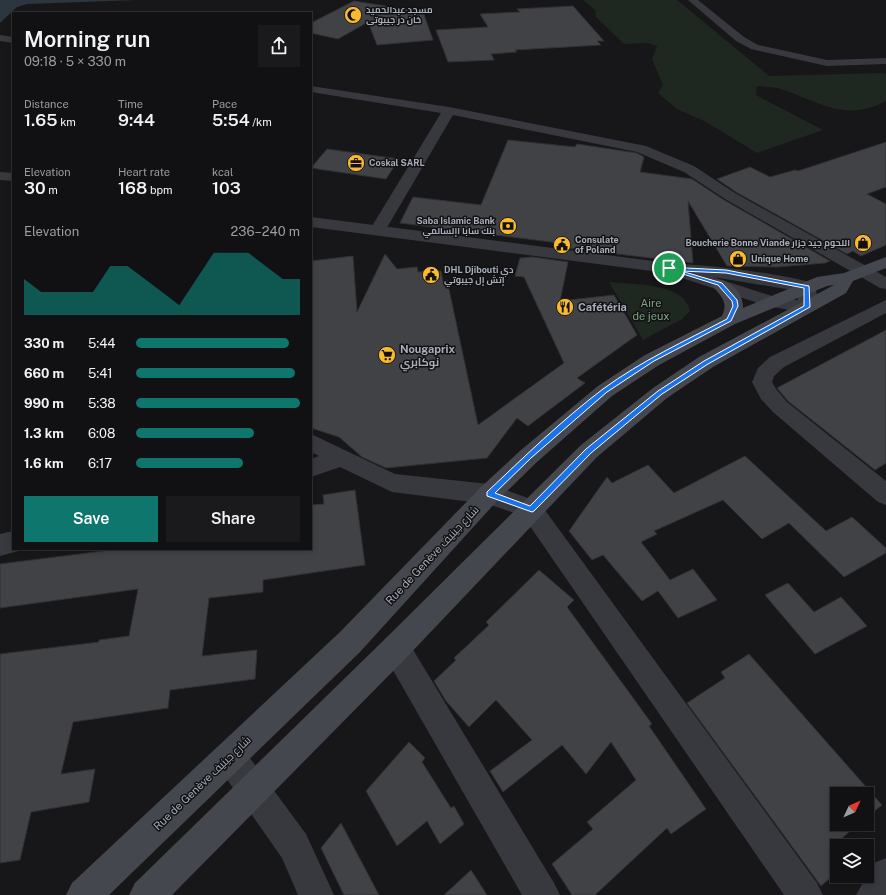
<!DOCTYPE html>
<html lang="en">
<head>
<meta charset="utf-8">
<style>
	body { margin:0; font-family:"Public Sans",Cairo,sans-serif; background:#1a1a1c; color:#f1f3f6; height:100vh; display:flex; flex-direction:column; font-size:15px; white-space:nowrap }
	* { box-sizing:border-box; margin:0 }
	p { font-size:13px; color:#9c9da0 }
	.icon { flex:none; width:22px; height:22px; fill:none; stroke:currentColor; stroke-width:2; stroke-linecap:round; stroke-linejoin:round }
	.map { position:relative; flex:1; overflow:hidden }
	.drawer { position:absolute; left:12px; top:12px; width:300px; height:538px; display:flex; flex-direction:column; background:#111113; border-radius:0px; box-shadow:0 2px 6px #0003,0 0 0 1px #303133 }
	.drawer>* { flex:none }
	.needle { width:26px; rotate:46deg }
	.tools { position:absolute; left:830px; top:787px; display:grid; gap:8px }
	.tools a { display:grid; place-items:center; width:44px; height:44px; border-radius:0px; background:#111113; box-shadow:0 2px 6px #0003,0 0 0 1px #303133; font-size:20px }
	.pin { position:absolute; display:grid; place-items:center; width:34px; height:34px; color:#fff; margin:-17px; border:2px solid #fff; border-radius:50%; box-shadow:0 1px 4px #0007 }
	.round { display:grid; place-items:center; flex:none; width:42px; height:42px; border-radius:0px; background:#1a1a1c }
	.summary { display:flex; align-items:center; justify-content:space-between; height:68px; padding:0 12px }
	h1 { font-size:22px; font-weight:600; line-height:30px }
	.metrics { display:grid; grid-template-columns:repeat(3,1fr); gap:6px; height:68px; padding:4px 12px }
	.metrics div { display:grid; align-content:center }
	.metrics b { font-size:17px; font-weight:600 }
	.metrics small { font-size:11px; font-weight:400 }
	.metrics p { font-size:11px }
	.chart { height:112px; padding:8px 12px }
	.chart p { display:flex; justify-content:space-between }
	.chart svg { width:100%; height:72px; margin-top:4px; fill:#0f766e; opacity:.7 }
	.action { display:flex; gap:8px; margin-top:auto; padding:8px 12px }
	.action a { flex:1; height:46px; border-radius:0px; background:#0f766e; color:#fff; font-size:16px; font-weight:600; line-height:46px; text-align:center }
	.action a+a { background:#1a1a1c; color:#f1f3f6 }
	ul { padding:0 12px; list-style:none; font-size:13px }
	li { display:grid; grid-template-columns:64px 48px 1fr; align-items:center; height:30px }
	li i { height:10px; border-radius:5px; background:#0f766e }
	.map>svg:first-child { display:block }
</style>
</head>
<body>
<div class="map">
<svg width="886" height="895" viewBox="0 0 886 895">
	<rect width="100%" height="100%" fill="#171719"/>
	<g fill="#1e2720">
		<path d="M583,0H677L769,76L882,73L886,74V101C847,122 821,103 784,90C776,87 765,87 757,86L756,95L823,130L757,153L706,122L677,109L658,93L663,85L652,59L657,46L647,43L624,44L596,17L595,10Z"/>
		<path d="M609,282C633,285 685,282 690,311L682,319L643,340Z"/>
	</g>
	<path fill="#2c363e" d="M0,0H136L27,4L17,7L0,23Z"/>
	<g fill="#414246" stroke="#313135">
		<path d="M354,1L423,12L433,40L377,45L368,22L338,39L311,33V23Z"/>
		<path d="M573,6L604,41H597L601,45L515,50L517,52L491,54L494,60L448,62L436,30L488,27L480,14L520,12L517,9Z"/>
		<path d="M508,140L575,147L577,144L637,153L644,157L640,172L692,179L724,200L830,261L825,263L777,267L727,266L688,201L693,263L567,248V244L400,223L413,197L481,205Z"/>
		<path d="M886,142V187L867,194L886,204V245L861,256L853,251L847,254L736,192L717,179L750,167L770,177L795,170L798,171Z"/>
		<path d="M327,149L399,159L386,179L311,168Z"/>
		<path d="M385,254L397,269L417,267L418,272L441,271L443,281L447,280L478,425L564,363L524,277L515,276L520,258L533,257L568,262L560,301L614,295L637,335L577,378L585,383L528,426L517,418L487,458L386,468L362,457L339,437L311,428V261L353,256L357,312Z"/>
		<path d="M886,330V463L875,470L788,401L777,388Z"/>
		<path d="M745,456L826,531L852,517L886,548V553L844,577L789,523L762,539L723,500L654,531L657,534L641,542L670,580L693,569L717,600L678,618L658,591L642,601L603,555L592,560L569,531L607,477L612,483L648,465L674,493Z"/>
		<path d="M355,490L365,565L263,580V592L209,598L202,656L257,650L255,679L170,690L168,708L73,722L61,774L95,769L89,802L31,812L20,860L0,863V654L99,642V640L129,636L138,589L0,608V564L119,549H311V505L324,504L323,495Z"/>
		<path d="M539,570L574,600L567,607L652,724L649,726L706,809L671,834L667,828L595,895H572L552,864L593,829L587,822L636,780L611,742L586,774L562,745L503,792L490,771L532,740L496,700L469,727L446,701L434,681L456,660L454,658L489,625L486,622Z"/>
		<path d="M788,583L814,612L841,597L867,626L815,654L765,595Z"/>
		<path d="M749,654L882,805L867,817V794H837V824H859L837,842V872L821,886L687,703L725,678L721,672Z"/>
		<path d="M409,742L425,758L422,762L451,808L454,806L464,824L440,844L427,821L397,846L366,791Z"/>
		<path d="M341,823L379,895H344L321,848Z"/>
		<path d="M471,870L487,895H444Z"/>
	</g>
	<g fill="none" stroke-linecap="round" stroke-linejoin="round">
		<g fill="#38393e" fill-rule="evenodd">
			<path d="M688,0H698L744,37L758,45L827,60L886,58V64L827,66L751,49L736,41Z"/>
			<path d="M0,35L13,37V43L0,41Z"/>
			<path d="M311,86L449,107L646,146L694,166L735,193L886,277V289L880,288L725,199L684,172L637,152L453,115L385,231L383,234H371L369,231L441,113L311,92Z"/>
			<path d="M886,300V313L784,367L774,376L772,382L776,389L787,402L886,481V505L878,502L773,412L761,399L752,382L758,368L770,357Z"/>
			<path d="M311,434L395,474L489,484L539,502L817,883L823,895H784L523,516L488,504L392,492L340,467L311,477V459L319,456L311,452Z"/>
			<path d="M13,531V549L22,550L0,556V534Z"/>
			<path d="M396,634L406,638L554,883L560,895H522L386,658L382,648L386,638Z"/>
			<path d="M230,741L241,746L306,834L334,895H298L282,858L219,768L214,757L219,746Z"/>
			<path d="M886,858V895H856L874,863Z"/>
		</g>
		<g fill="#38393e" fill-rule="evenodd">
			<path d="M0,172L13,173V181L0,180Z"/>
			<path d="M311,217L669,263C717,266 766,271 813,283C818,290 818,304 813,311L807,313L767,306L667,273L311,227ZM713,277L798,291V300L775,297Z"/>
		</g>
		<path fill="#45474e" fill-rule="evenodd" d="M886,257V268L853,281L846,293L713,367L667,398L597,457L406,658L172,895H129L135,883L386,638L581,445L653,388L699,357L834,285L827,286L735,324L659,365L612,396L537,462L497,501L360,652L109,895H66L72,883L340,632L481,487L521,450L598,386L645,355L722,316C729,300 720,296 711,284L714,280C728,277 744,293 743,308L817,277L844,273Z"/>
	</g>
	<path fill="#1a73e8" stroke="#fff" fill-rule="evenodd" d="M667,267L726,270L809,286L810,307L708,364L662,394L591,453L534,511L532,512L487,496V492C524,457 562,420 603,389C641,361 685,341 727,319L733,306L732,301L718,285L667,269ZM681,271L726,273L804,288V306L704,361L658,391L586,449L530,506L495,493L531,458L607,392L654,361L731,321L738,306L737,300L722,283Z"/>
	<defs>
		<symbol id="mosque-disc" viewBox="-11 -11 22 22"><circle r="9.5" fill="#fbba2d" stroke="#121214"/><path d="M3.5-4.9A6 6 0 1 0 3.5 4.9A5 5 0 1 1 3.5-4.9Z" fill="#111"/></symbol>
		<symbol id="office-disc" viewBox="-11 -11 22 22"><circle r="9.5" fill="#fbba2d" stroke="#121214"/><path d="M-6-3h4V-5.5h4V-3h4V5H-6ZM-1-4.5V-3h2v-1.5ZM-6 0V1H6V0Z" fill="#111"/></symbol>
		<symbol id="bank-disc" viewBox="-11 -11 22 22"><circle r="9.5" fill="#fbba2d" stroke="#121214"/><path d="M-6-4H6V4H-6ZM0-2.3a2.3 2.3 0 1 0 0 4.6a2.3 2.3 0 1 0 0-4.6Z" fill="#111"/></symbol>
		<symbol id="shop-disc" viewBox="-11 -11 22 22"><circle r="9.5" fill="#fbba2d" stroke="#121214"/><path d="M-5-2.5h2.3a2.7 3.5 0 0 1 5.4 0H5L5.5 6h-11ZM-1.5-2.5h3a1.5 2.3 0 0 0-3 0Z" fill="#111"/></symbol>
		<symbol id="civic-disc" viewBox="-11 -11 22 22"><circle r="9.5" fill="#fbba2d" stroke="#121214"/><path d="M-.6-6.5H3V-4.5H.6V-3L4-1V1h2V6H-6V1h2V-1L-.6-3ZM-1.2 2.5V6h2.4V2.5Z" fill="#111"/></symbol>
		<symbol id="restaurant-disc" viewBox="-11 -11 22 22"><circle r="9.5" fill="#fbba2d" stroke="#121214"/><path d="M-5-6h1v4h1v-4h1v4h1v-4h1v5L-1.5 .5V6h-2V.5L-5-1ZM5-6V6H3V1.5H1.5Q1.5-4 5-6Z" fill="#111"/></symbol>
		<symbol id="supermarket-disc" viewBox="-11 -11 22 22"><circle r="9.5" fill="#fbba2d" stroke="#121214"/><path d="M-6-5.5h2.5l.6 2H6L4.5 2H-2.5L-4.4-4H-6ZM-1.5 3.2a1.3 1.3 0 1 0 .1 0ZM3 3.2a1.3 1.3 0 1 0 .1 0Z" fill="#111"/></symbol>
	</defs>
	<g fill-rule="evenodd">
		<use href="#mosque-disc" x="343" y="5" width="20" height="20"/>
		<use href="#office-disc" x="346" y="153" width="20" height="20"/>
		<use href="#bank-disc" x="498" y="216" width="20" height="20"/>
		<use href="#shop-disc" x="853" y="233" width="20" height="20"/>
		<use href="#civic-disc" x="552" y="235" width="20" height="20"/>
		<use href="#shop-disc" x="728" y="249" width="20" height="20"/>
		<use href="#civic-disc" x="421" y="265" width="20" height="20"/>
		<use href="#restaurant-disc" x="555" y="297" width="20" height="20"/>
		<use href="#supermarket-disc" x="377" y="345" width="20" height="20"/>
	</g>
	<g text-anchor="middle" stroke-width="3" stroke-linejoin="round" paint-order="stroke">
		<g font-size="9" font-weight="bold" fill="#a8adba" stroke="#121214" text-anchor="start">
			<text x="366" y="13">مسجد عبدالحمید<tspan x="366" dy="10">خان در جیبوتی</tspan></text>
			<text x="369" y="166">Coskal SARL</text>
			<text x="495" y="224" text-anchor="end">Saba Islamic Bank<tspan x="495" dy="10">بنك سابا اإلسالمي</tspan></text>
			<text x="575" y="243">Consulate<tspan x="575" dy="10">of Poland</tspan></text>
			<text x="850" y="246" text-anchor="end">Boucherie Bonne Viande اللحوم جيد جزار</text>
			<text x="751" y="262">Unique Home</text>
			<text x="444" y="273">DHL Djibouti دي<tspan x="444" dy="10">إتش إل جيبوتي</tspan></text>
		</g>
		<g font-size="11" fill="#7ea582" stroke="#121214">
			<text x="651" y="307">Aire<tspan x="651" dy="13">de jeux</tspan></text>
		</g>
		<g font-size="11" font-weight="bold" fill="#a8adba" stroke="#121214" text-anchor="start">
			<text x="578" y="311">Cafétéria</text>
			<text x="400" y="353">Nougaprix<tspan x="400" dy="13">نوكابري</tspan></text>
		</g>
		<g font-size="11" fill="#a8adba" stroke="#121214">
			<text transform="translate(432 555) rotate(-47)" y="4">Rue de Genève شارع جينيف</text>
			<text transform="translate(202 783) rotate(-44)" y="4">Rue de Genève شارع جينيف</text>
		</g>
	</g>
</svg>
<div class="tools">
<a><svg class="needle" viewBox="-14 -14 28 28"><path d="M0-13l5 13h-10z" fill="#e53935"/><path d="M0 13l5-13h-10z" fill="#9c9da0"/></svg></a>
<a><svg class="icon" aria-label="layers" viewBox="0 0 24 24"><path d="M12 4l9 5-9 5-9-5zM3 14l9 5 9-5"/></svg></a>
</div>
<div class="pin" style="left:669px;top:268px;background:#1e9e55"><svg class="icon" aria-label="arrive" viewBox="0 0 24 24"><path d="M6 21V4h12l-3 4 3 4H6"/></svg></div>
<section class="drawer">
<div class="summary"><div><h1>Morning run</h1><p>09:18 · 5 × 330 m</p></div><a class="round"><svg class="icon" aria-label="share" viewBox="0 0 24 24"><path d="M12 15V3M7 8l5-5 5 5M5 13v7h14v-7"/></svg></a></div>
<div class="metrics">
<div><p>Distance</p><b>1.65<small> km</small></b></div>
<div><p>Time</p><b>9:44</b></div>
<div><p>Pace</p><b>5:54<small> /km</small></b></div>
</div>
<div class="metrics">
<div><p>Elevation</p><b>30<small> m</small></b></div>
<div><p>Heart rate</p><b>168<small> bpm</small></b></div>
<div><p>kcal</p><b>103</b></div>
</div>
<div class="chart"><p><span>Elevation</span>236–240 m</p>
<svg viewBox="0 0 160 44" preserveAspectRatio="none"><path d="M0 44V22L10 30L20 30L30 30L40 30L50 14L60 14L70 22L80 30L90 38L100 22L110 6L120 6L130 6L140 14L150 22L160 22V44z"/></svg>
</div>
<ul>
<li><b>330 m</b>5:44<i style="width:93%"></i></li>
<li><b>660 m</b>5:41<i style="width:97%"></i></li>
<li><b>990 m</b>5:38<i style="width:100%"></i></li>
<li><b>1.3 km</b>6:08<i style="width:72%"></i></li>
<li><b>1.6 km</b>6:17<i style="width:65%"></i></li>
</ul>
<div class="action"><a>Save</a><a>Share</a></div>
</section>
</div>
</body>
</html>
